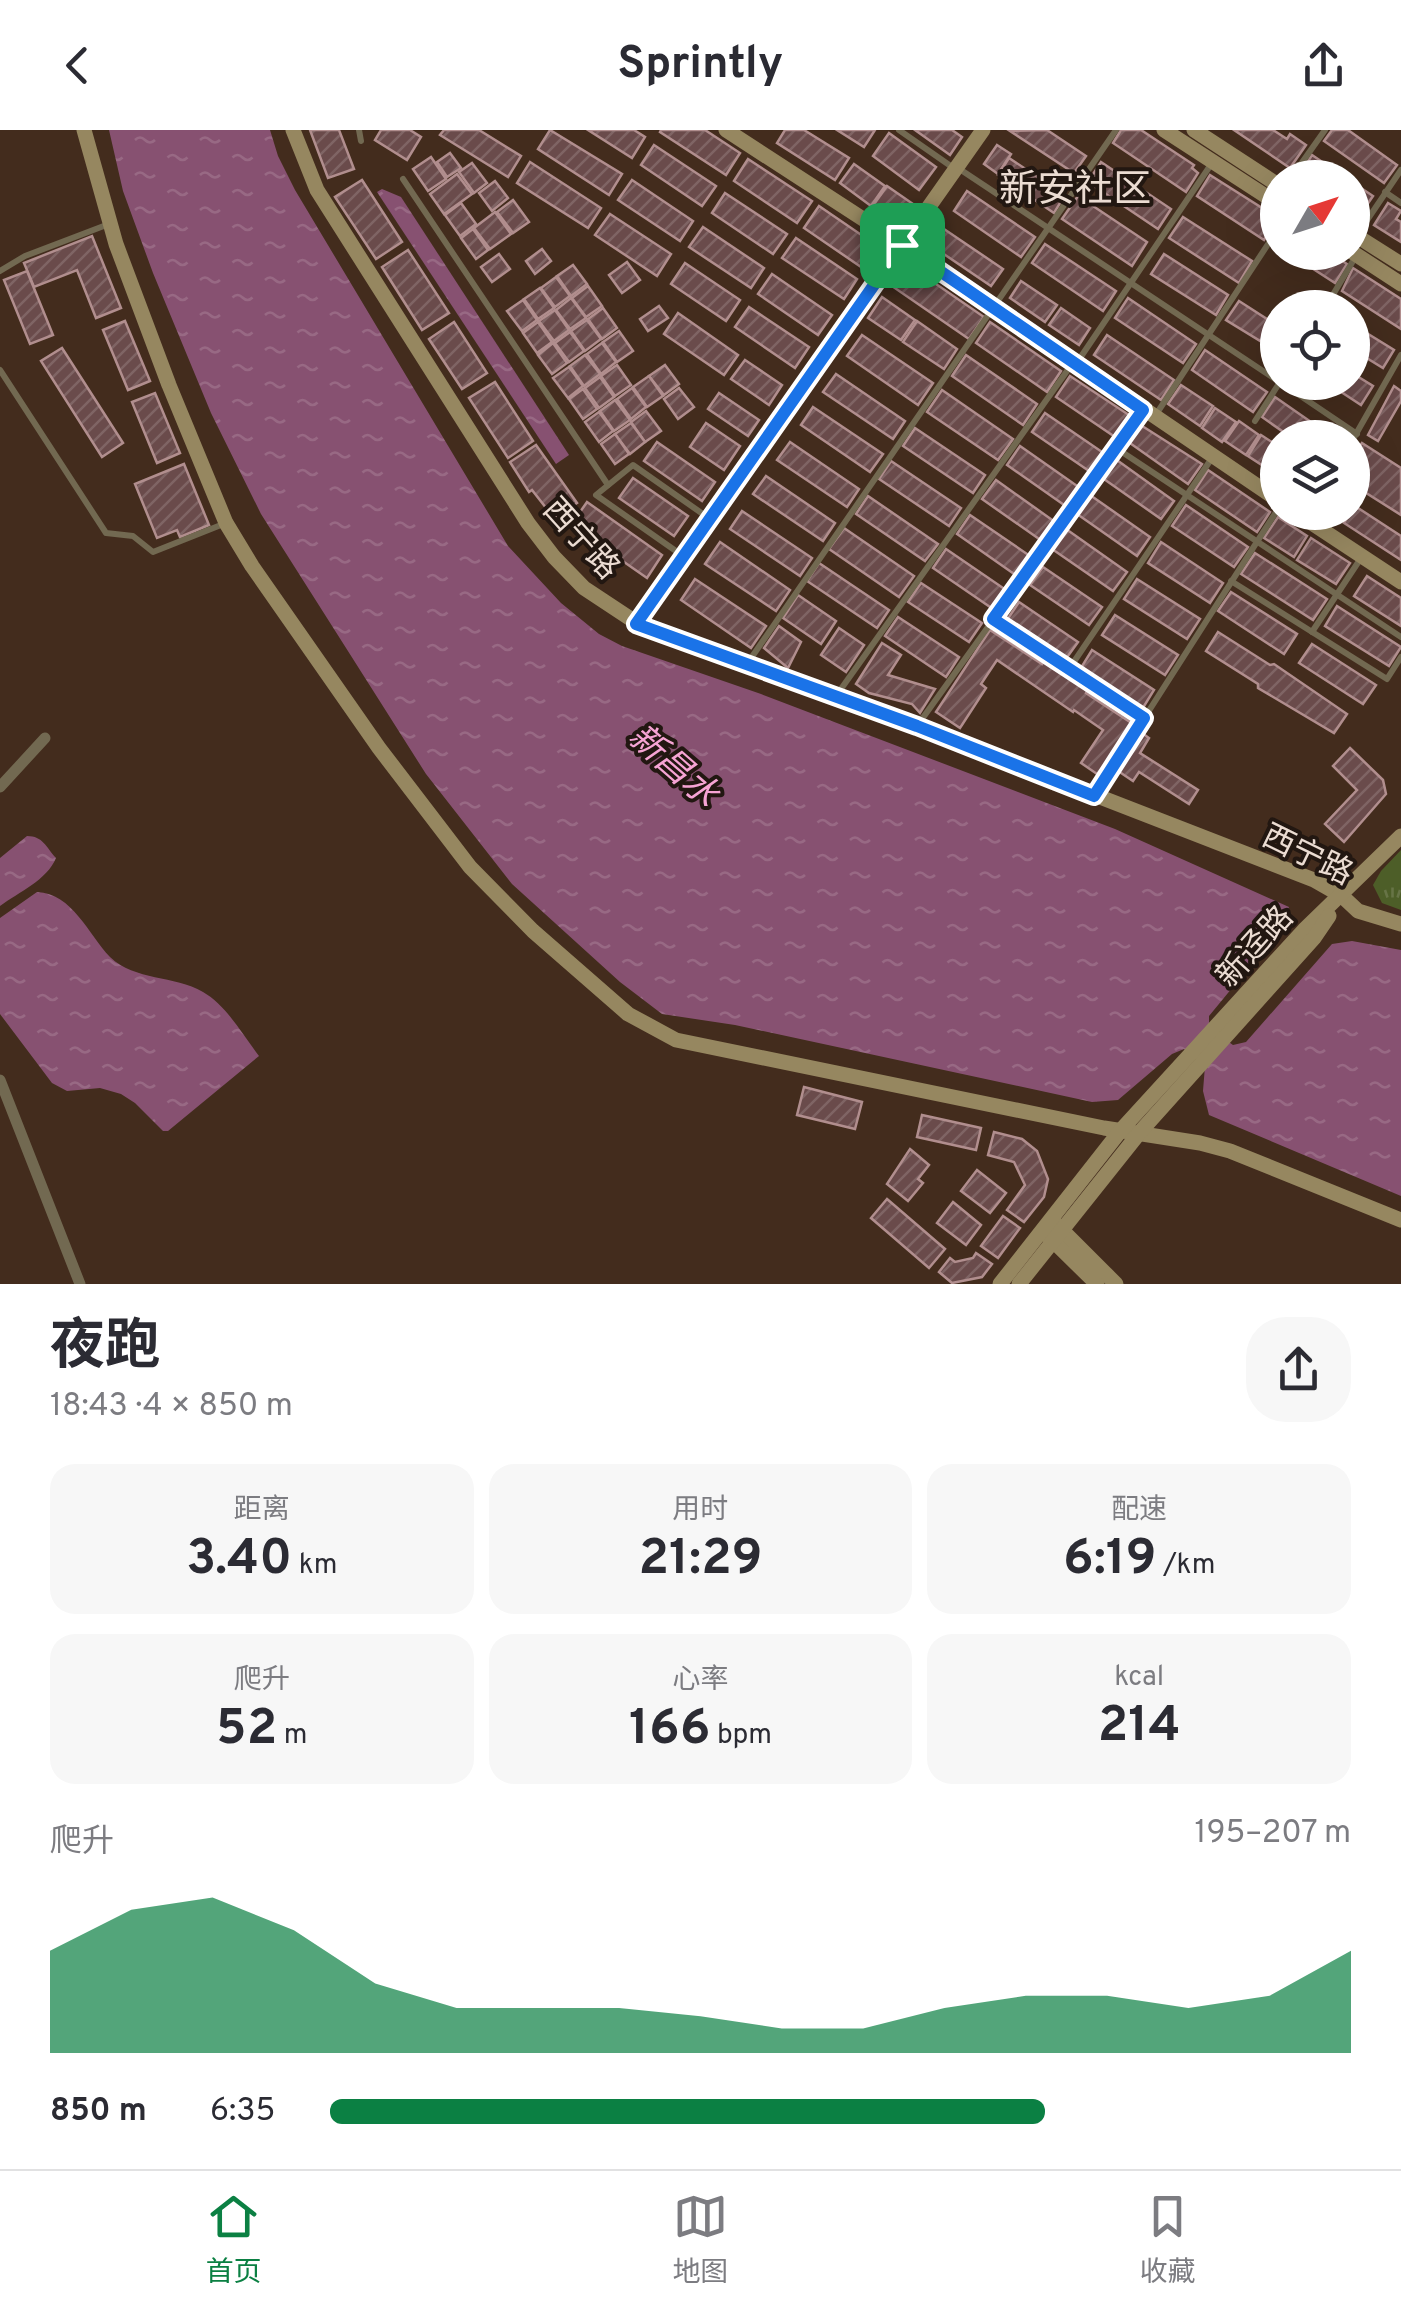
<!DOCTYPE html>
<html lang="zh">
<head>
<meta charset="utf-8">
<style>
	body { margin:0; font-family:Overpass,"Noto Sans SC",sans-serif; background:#f7f7f7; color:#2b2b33; height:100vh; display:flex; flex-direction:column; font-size:38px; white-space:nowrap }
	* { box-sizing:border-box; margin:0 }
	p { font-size:32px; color:#7c7c81 }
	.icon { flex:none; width:55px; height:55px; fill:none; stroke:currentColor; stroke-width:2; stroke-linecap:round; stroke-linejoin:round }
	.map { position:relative; height:1154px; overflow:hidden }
	.details { display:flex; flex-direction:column; background:#fff; flex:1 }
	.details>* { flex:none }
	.needle { width:65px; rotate:51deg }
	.buttons { position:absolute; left:1260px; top:30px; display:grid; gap:20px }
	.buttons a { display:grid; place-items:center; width:110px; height:110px; border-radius:50%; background:#fff; box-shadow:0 10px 40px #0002; font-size:50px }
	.pin { position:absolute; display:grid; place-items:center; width:85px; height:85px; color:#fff; margin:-42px; border-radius:20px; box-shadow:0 5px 15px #0006 }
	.round { display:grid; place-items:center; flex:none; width:105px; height:105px; border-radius:40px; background:#f7f7f7 }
	.overview { display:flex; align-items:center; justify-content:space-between; height:170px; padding:0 50px }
	h1 { font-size:55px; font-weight:700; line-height:75px }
	.metrics { display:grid; grid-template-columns:repeat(3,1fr); gap:15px; height:170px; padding:10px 50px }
	.metrics div { display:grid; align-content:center; border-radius:25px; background:#f7f7f7; text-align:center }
	.metrics b { font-size:50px; font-weight:700 }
	.metrics small { font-size:28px; font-weight:400 }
	.metrics p { font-size:28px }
	.chart { height:280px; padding:20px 50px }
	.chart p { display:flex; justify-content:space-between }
	.chart svg { width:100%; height:180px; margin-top:10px; fill:#0b8043; opacity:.7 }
	ul { padding:0 50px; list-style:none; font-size:32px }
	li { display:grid; grid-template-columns:160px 120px 1fr; align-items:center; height:75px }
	li i { height:25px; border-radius:12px; background:#0b8043 }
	header { display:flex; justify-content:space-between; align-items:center; height:130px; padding:0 50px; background:#fff; font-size:45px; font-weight:700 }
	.tabs { display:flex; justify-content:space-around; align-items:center; height:140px; border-top:2px solid #e1e1e2; background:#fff; font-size:28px; color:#7c7c81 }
	.tabs a { display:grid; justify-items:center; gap:5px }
	.tabs .on { color:#0b8043 }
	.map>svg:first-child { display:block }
</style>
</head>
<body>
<header><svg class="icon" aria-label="back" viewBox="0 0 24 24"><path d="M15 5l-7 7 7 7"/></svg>Sprintly<svg class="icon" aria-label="share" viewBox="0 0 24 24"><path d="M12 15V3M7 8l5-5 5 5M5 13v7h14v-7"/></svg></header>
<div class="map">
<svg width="1401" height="1154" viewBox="0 0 1401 1154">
	<defs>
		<pattern id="park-tufts" width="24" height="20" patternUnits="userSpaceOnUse" patternTransform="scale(2.5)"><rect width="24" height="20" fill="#4d5e28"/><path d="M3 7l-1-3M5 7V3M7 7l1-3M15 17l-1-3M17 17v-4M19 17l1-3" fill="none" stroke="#677446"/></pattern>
		<pattern id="water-ripples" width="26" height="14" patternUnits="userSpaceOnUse" patternTransform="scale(2.5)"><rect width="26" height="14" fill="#875171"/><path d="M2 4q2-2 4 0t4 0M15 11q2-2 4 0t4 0" fill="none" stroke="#986984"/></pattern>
		<pattern id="building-hatch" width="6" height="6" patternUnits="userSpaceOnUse" patternTransform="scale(2.5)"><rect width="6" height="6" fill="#6a4b4b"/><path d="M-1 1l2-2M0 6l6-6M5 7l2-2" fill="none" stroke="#7f6464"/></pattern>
	</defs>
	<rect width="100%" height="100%" fill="#432c1d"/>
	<path fill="url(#park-tufts)" d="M1401,720V780L1382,773L1373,755L1381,741Z"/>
	<g fill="url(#water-ripples)">
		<path d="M109,0H270L278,26L295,60L508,416L561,473L599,504L622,516L761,564L1115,699L1289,777L1279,801L1209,886V898L1233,915L1246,912L1332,814L1352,811L1401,820V1066L1209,985L1203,961L1205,936L1184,919L1172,924L1118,970L1092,972L735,895L662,884L620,852L512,754L426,644L261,384L211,283L153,143L123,61Z"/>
		<path d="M382,59L401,67L569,325L556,334L377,62Z"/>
		<path d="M27,706C43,706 46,717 56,728C47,750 19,762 0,776V728Z"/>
		<path d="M37,762C72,763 89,805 110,827C135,851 174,845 203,862C226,875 243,905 259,926L168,1001H163L135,973L121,964L100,958L67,961L52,953L0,884V788Z"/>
	</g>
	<g fill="url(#building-hatch)" stroke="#b18e8e" stroke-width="2.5">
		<path d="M310,0H339L354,39L328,48Z"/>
		<path d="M381,0H410L421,7L407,30L375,10Z"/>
		<path d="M444,0H479L521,26L508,47L440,5Z"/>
		<path d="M550,0L622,44L609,65L538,19Z"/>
		<path d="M588,0H634L645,7L632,28Z"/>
		<path d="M661,0H705L740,23L726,45L660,2Z"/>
		<path d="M785,0H804L849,28L835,50L777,13Z"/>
		<path d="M837,0H875L864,17Z"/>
		<path d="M915,0H952L962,7L950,25Z"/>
		<path d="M1047,0L1086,26L1074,43L1010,1Z"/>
		<path d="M1121,0H1141L1194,35L1192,38L1198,43L1186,62L1113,13Z"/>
		<path d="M1234,0H1273L1287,9L1290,4L1306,15L1290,38Z"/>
		<path d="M1332,0H1348L1397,35L1384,53L1324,11Z"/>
		<path d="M889,3L936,37L919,60L873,26Z"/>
		<path d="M654,15L716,56L702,76L641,35Z"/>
		<path d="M997,15L1011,24L998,44L984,34Z"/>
		<path d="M450,23L461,38L447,47L437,32Z"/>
		<path d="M1312,25L1346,48H1305L1300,44Z"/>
		<path d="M431,27L446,49L428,61L413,39Z"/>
		<path d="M1009,28L1065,65L1054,83L998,45Z"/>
		<path d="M748,29L812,71L797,93L734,51Z"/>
		<path d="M530,32L601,78L588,98L517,53Z"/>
		<path d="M1101,32L1171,79L1158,99L1088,52Z"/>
		<path d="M472,33L487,53L474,63L459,42Z"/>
		<path d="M854,34L885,56L871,76L840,53Z"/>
		<path d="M457,44L472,64L444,84L430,64Z"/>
		<path d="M1210,45L1278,88L1264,110L1197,66Z"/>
		<path d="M362,50L402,112L376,129L335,67Z"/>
		<path d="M632,50L693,91L680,111L618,70Z"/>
		<path d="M495,51L508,68L492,81L479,63Z"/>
		<path d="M1352,52L1373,66L1360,85L1352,80Z"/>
		<path d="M887,56L913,74L898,95L872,77Z"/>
		<path d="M967,61L1035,107L1021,127L954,81Z"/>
		<path d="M725,63L787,104L773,124L712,83Z"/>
		<path d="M1078,66L1147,112L1132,136L1062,89Z"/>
		<path d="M513,70L529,92L513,103L497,82Z"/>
		<path d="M461,73L476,94L460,106L445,85Z"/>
		<path d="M1388,73L1401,81L1396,89L1401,92V112L1374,95Z"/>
		<path d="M819,76L879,117L864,139L804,98Z"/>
		<path d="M495,82L511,104L490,119L474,98Z"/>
		<path d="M610,84L671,124L657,146L595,105Z"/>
		<path d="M1183,87L1252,131L1239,153L1169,108Z"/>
		<path d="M703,97L764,138L751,158L689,117Z"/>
		<path d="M941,97L1003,139L991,156L929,114Z"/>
		<path d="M473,99L488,120L476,129L461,108Z"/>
		<path d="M92,106L121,178L96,188L77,140L34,157L24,133Z"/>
		<path d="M796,108L857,149L844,169L782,128Z"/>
		<path d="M1045,114L1116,161L1103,181L1032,133Z"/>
		<path d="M542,119L551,131L535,144L526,131Z"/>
		<path d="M408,120L449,183L422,200L382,137Z"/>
		<path d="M1287,122H1329L1347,134L1335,153Z"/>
		<path d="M499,124L510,139L492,152L481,137Z"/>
		<path d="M1164,124L1228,165L1216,185L1151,144Z"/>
		<path d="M627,132L640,150L622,163L609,145Z"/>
		<path d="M904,132L984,187L969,209L889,154Z"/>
		<path d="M685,133L740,170L726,191L671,154Z"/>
		<path d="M573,135L587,154L571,166L557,146Z"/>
		<path d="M1353,138L1401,169V199L1342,161Z"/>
		<path d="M27,141L53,205L30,214L4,150Z"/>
		<path d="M772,144L832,185L818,205L758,164Z"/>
		<path d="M556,147L570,166L555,177L541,158Z"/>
		<path d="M1021,151L1057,175L1045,192L1010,168Z"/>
		<path d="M588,156L602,176L586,187L572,168Z"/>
		<path d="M540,158L554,178L538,189L524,169Z"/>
		<path d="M882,167L915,190L901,210L868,188Z"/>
		<path d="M571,168L586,188L570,199L556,180Z"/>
		<path d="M1128,168L1196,214L1183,233L1115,188Z"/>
		<path d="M523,170L537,190L522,201L507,181Z"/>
		<path d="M1239,171L1278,196V222L1226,190Z"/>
		<path d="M659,176L668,188L648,201L640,189Z"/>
		<path d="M749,177L809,217L795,238L735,197Z"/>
		<path d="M603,178L617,198L602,209L588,189Z"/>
		<path d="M1061,178L1090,198L1079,215L1049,195Z"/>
		<path d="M555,180L569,200L554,211L539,191Z"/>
		<path d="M678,183L738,225L724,245L664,204Z"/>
		<path d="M587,190L601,209L585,221L571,201Z"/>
		<path d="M125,191L150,251L128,260L103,200Z"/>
		<path d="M917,191L957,219L944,239L903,212Z"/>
		<path d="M454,192L487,243L462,259L429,209Z"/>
		<path d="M538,192L552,212L537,223L523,203Z"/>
		<path d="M990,192L1061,241L1047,262L976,213Z"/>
		<path d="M1352,194L1394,220L1383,238L1352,219Z"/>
		<path d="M619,201L633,221L617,232L603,212Z"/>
		<path d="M570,202L584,221L569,232L555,213Z"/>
		<path d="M862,205L933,253L918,275L847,226Z"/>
		<path d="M1107,205L1174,250L1161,270L1094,225Z"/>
		<path d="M553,213L567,233L552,244L538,225Z"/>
		<path d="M602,213L616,232L601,244L587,224Z"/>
		<path d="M62,218L123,313L102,327L41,231Z"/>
		<path d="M1205,220L1267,262L1253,282L1192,240Z"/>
		<path d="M585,225L600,244L584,256L570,236Z"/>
		<path d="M966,225L1037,274L1023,295L952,246Z"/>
		<path d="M745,230L782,255L769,275L731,249Z"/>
		<path d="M617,235L631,255L615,266L601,246Z"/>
		<path d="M665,235L679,254L664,265L649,246Z"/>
		<path d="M569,237L583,256L568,268L553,248Z"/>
		<path d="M1352,243L1373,256L1361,275L1326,252H1352Z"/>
		<path d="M836,244L905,291L893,309L823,262Z"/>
		<path d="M649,246L663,266L647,277L633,257Z"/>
		<path d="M1070,246L1132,287L1118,309L1056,267Z"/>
		<path d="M600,247L614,267L599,278L585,258Z"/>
		<path d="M495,252L533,311L508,328L469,268Z"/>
		<path d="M1181,255L1213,276L1200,296L1168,274Z"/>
		<path d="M1394,256L1401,261V271L1378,311L1368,305Z"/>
		<path d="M632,258L646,277L631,289L617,269Z"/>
		<path d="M679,258L694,277L678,289L664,269Z"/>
		<path d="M583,259L597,279L583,289L569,269Z"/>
		<path d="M942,260L1013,309L998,330L927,282Z"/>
		<path d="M155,263L180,323L157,333L132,272Z"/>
		<path d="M719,263L759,290L748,306L708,279Z"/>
		<path d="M1275,267L1334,308H1292L1262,287Z"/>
		<path d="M615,270L630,290L614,301L600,281Z"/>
		<path d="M813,277L883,324L870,342L801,295Z"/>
		<path d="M1215,278L1236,292L1222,312L1202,298Z"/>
		<path d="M646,281L661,301L645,312L631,292Z"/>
		<path d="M599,282L613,301L599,312L585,292Z"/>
		<path d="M1045,283L1105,324L1092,343L1032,302Z"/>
		<path d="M1239,291L1259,305L1246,325L1225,311Z"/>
		<path d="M631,293L645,312L630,324L615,304Z"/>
		<path d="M706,293L740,316L724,340L690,317Z"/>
		<path d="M1139,294L1202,334L1188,354L1127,311Z"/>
		<path d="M915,298L985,345L973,363L903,316Z"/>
		<path d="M615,304L629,324L615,334L601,314Z"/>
		<path d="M1261,305L1278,316V324L1268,339L1248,326Z"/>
		<path d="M657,312L715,352L702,371L644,331Z"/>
		<path d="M790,312L859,359L847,377L777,330Z"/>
		<path d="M1362,313L1401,338V385L1352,354V328Z"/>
		<path d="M536,315L577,373L554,388L532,360L529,362L510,332Z"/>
		<path d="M1020,316L1080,358L1067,377L1007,335Z"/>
		<path d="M1114,328L1174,371L1161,389L1101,347Z"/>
		<path d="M891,331L961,378L949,396L879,349Z"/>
		<path d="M184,334L209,395L180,407L177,400L157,408L135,354Z"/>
		<path d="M1208,340L1270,382L1257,402L1195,360Z"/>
		<path d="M766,346L835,393L823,411L753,364Z"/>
		<path d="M633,348L688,386L674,406L619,368Z"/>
		<path d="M996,350L1055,392L1042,411L982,369Z"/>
		<path d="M1090,365L1150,407L1137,426L1077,384Z"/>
		<path d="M868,366L938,414L925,431L856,384Z"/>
		<path d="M587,372L662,425L647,448L571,395Z"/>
		<path d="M1186,375L1248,417L1234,437L1172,396Z"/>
		<path d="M1355,376L1401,406V430L1344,393Z"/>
		<path d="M742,381L812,428L800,446L730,399Z"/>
		<path d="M970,385L1030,426L1017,446L957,404Z"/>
		<path d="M1278,387L1307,406L1294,427L1264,408Z"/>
		<path d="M844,398L914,446L899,467L829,419Z"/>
		<path d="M1066,399L1127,442L1113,461L1052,419Z"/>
		<path d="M1311,408L1350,433L1336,454L1297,430Z"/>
		<path d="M720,412L790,460L776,481L705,434Z"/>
		<path d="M1161,412L1223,453L1210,473L1148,433Z"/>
		<path d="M946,419L1006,460L993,479L933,438Z"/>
		<path d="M1255,423L1327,469L1313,490L1241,444Z"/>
		<path d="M819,433L889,480L877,498L807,451Z"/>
		<path d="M1043,437L1102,477L1089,495L1030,455Z"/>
		<path d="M1367,446L1401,468V496L1354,466Z"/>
		<path d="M695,449L766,496L751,518L681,470Z"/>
		<path d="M1137,449L1200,489L1187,509L1124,469Z"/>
		<path d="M921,453L982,493L969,512L908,472Z"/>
		<path d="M1231,462L1297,504L1284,524L1218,481Z"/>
		<path d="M798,465L836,491L821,514L783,488Z"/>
		<path d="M1019,472L1078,512L1065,530L1007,490Z"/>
		<path d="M1337,476L1401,517L1389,536L1325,496Z"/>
		<path d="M1115,485L1178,525L1165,545L1102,505Z"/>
		<path d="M898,487L959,527L946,547L885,506Z"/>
		<path d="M779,496L801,512L788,538L764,518Z"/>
		<path d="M839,498L864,515L846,542L821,525Z"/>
		<path d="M990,500L1042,534L1045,530L1088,559L1086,563L1133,594L1100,646L1081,633L1103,600L1074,580L1073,582L997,530L981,554L986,558L960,598L936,582Z"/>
		<path d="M1218,502L1270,535L1274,534L1347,584L1334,603L1258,558V554L1206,521Z"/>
		<path d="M882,513L901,525L888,545L935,559L920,583L912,574L869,563L856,554Z"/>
		<path d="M1312,514L1376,555L1363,574L1299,533Z"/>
		<path d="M1092,520L1154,560L1141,581L1079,541Z"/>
		<path d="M1142,603L1149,608L1140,623L1198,660L1189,674L1139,642L1133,651L1118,641Z"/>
		<path d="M1350,618L1383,650L1386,664L1344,712L1325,694L1357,660L1333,636Z"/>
		<path d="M804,957L862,972L855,999L797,985Z"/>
		<path d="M922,985L981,998L976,1020L917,1007Z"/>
		<path d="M994,1002L1022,1009L1037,1021L1048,1049L1044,1067L1024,1092L1007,1080L1025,1055L1014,1032L988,1025Z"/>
		<path d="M910,1019L929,1035L918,1049L923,1053L908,1071L887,1054Z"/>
		<path d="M977,1040L1006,1063L990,1083L961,1061Z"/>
		<path d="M887,1069L945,1119L929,1138L871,1088Z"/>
		<path d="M953,1072L981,1095L966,1115L937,1093Z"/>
		<path d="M1003,1086L1020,1098L998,1128L981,1116Z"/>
		<path d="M976,1123L992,1134L982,1147L952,1153L939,1142L950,1128L955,1132L973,1128Z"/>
	</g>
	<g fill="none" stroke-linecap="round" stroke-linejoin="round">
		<g stroke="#726951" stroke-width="6">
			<path d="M359,0L361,11"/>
			<path d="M899,0L955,39"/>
			<path d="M958,38L1278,251"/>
			<path d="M1291,48L1325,0"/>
			<path d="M403,49L608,355"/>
			<path d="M1385,62L1401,73"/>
			<path d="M1357,105L1401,40"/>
			<path d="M0,141L25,126L109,94"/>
			<path d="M1325,178L1356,126"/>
			<path d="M1076,234L1212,33"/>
			<path d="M0,240L106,403L133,406L153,422L226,393"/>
			<path d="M1280,252L1357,304"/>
			<path d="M1155,286L1278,99"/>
			<path d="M1255,291L1280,252"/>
			<path d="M1352,311L1401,225"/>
			<path d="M1116,318L1401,507"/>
			<path d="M683,426L596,365L633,335L710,389"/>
			<path d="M1231,451L1387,549L1401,527"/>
			<path d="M993,489L1144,589"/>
			<path d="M1312,502L1361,428"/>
			<path d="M747,534L1116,0"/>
			<path d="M1069,539L1212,328"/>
			<path d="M836,566L1072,234"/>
			<path d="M917,596L1142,282"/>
			<path d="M1095,665L1278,379"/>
		</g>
		<g stroke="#726951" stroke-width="11">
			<path d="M0,657L45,608"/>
			<path d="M0,950L80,1154"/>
		</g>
		<g stroke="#968760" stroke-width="15">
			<path d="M84,0L116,114L169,255L226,393L252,436L379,618L470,737L533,801L628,884L676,910L1104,998L1200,1013L1230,1021L1401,1090"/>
			<path d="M293,0L317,60L528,393L554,427L584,458L646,499L917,596L1314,750L1342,766L1358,781L1401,794"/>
			<path d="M726,0L903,115L1278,370"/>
			<path d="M1164,0L1278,74"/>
			<path d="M1194,0L1278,55"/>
			<path d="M1352,103L1401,134"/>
			<path d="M1352,122L1401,154"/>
			<path d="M1295,382L1401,452"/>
			<path d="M636,493L983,0"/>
			<path d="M1055,1093L1116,1154"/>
			<path d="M1046,1104L1097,1154"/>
			<path d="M1000,1154L1121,1000L1304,800L1401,706"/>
			<path d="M1019,1154L1140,1002L1314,808L1329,786"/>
		</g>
	</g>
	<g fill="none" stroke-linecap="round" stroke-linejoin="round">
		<defs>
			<path id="route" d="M902,115L1143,280L993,489L1144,588L1094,666L917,596L636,494Z"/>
		</defs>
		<use href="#route" stroke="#fff" stroke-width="20"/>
		<use href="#route" stroke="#1a73e8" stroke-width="12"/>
	</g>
	<g text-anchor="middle" stroke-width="8" stroke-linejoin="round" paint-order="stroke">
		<g font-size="32" fill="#ebdcd2" stroke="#221711">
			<text transform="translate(582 408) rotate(48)" y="11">西宁路</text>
			<text transform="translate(1308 724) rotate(26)" y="11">西宁路</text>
			<text transform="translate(1254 816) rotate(-48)" y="11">新迳路</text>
		</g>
		<g font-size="35" font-style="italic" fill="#f6a4d4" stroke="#221711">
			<text transform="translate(674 635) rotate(41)" y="12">新昌水</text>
		</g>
		<g font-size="38" fill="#ebdcd2" stroke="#221711">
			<text x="1075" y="71">新安社区</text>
		</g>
	</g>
</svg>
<div class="buttons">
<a><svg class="needle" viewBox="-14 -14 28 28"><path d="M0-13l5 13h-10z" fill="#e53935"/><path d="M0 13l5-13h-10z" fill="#7c7c81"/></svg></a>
<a><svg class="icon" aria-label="locate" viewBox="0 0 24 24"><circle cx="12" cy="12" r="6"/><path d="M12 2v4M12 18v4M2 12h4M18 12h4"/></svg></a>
<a><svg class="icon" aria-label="layers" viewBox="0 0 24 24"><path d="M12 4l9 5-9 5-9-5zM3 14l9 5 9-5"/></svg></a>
</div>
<div class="pin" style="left:902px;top:115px;background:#1e9e55"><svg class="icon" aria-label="arrive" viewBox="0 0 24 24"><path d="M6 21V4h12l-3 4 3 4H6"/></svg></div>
</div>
<section class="details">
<div class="overview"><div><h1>夜跑</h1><p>18:43 · 4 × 850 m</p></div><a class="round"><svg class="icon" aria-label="share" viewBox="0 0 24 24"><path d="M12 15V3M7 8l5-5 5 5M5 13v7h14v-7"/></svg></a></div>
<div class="metrics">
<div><p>距离</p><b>3.40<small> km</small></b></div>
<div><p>用时</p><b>21:29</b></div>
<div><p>配速</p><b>6:19<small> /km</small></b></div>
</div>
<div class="metrics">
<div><p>爬升</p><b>52<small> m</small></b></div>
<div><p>心率</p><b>166<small> bpm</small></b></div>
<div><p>kcal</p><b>214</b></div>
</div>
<div class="chart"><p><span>爬升</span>195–207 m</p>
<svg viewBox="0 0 160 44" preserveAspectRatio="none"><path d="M0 44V19L10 9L20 6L30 14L40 27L50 33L60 33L70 33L80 35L90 38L100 38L110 33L120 30L130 30L140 33L150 30L160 19V44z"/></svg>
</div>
<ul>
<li><b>850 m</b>6:35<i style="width:70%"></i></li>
</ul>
</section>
<nav class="tabs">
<a class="on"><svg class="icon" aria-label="home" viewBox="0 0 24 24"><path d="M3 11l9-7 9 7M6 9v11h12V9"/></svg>首页</a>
<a><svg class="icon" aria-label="map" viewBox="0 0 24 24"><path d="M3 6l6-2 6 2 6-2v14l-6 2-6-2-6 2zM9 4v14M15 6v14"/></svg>地图</a>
<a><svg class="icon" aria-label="saved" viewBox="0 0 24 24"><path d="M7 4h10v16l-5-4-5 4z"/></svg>收藏</a>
</nav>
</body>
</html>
